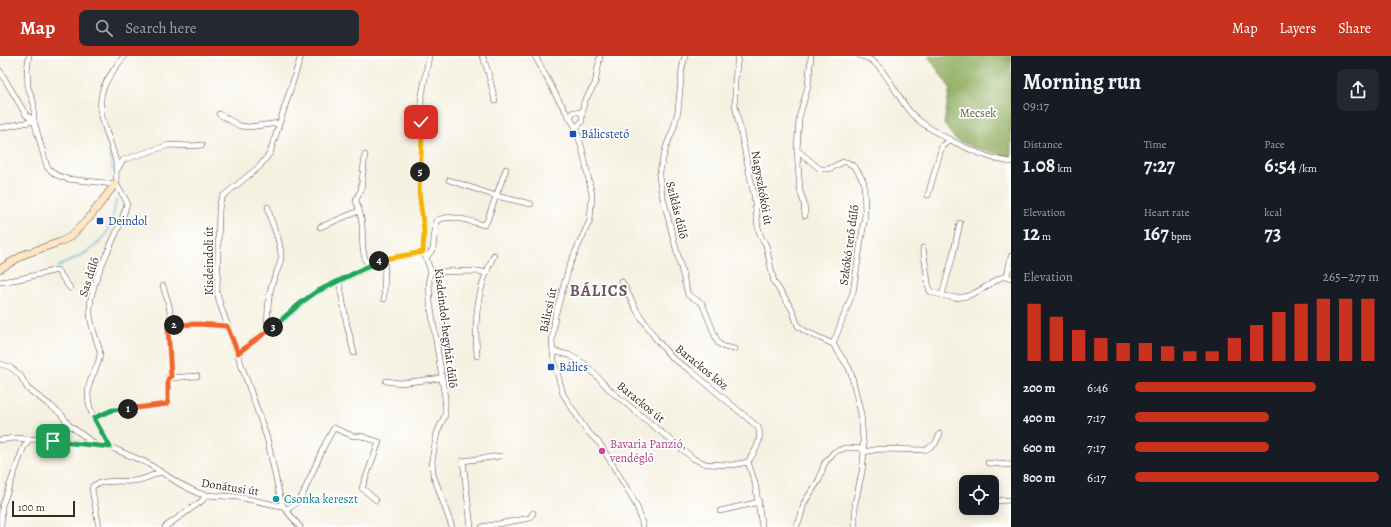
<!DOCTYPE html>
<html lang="en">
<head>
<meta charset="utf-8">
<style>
	body { margin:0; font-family:Alegreya,serif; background:#242831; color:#f1f3f6; height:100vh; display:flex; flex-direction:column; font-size:15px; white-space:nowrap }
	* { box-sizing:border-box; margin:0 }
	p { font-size:13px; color:#9ea1a6 }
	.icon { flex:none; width:22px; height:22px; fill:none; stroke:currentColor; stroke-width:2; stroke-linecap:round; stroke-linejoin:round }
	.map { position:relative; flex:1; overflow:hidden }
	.side { display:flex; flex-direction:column; background:#171b24; width:380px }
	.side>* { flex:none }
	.fabs { position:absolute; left:959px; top:419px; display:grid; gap:8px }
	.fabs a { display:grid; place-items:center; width:40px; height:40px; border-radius:8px; background:#171b24; box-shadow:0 2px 10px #0003; font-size:20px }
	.scale { position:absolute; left:12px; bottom:10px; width:63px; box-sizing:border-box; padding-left:4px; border:2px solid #3b2a1e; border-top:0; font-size:11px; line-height:14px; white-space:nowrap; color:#3b2a1e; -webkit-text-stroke:3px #fff; paint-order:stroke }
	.pin { position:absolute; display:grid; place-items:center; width:34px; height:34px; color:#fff; margin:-17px; border-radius:8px; box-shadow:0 2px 6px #0006 }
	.km { position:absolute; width:20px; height:20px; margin:-10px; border-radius:50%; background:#222; color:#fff; font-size:11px; line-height:20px; text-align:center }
	.round { display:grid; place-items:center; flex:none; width:42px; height:42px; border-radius:8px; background:#242831 }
	.head { display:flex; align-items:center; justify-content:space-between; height:68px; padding:0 12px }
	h1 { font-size:22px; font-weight:700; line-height:30px }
	.stats { display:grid; grid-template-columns:repeat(3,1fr); gap:6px; height:68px; padding:4px 12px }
	.stats div { display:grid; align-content:center }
	.stats b { font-size:20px; font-weight:700 }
	.stats small { font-size:11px; font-weight:400 }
	.stats p { font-size:11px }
	.chart { height:112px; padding:8px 12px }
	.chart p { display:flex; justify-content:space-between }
	.chart svg { width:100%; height:72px; margin-top:4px; stroke:#c8321e; stroke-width:6 }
	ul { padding:0 12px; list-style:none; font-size:13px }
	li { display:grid; grid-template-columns:64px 48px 1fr; align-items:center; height:30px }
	li i { height:10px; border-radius:5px; background:#c8321e }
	header { display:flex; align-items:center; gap:24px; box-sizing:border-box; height:56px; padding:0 20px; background:#c8321e; color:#fff }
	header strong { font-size:19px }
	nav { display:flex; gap:22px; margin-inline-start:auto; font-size:14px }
	.search { width:280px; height:36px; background:#242831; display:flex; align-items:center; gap:10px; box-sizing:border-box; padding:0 14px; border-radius:8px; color:#9ea1a6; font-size:15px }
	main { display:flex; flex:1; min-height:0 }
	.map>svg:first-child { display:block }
</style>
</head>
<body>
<header>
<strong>Map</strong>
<div class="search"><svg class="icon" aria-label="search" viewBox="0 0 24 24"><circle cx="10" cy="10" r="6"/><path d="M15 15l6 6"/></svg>Search here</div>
<nav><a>Map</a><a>Layers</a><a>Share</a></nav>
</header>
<main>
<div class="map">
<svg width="1011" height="471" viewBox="0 0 1011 471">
	<rect width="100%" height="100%" fill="#fff"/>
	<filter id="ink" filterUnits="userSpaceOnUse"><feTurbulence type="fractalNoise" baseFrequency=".025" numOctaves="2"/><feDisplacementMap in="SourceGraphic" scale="8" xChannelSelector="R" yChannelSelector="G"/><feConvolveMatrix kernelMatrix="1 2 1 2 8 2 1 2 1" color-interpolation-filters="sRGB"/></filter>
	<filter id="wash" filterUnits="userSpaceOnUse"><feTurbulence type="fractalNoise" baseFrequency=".012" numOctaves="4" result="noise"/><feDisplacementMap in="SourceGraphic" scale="16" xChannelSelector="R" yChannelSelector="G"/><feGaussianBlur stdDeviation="0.9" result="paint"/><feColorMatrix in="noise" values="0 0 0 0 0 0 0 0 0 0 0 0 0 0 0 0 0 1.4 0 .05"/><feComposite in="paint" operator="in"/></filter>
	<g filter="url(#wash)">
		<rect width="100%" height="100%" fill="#f5f1e1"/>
		<path fill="#90ad60" stroke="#666c3f" d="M928,0H1011V101L973,91L955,83L944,68L950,32Z"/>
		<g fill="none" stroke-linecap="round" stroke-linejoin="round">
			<g stroke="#5ec1dc" stroke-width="1.5">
				<path d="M110,96L113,115"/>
				<path d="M58,211C95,192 110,188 116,144"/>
			</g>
		</g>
	</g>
	<g filter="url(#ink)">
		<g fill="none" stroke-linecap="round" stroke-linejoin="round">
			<defs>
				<g id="street">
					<path d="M429,0L421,45L422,83L419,136L424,173L423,196L426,202L431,216L429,222L430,246L445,342V359L437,377L432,404L433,418L452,471"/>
					<path d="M482,0C486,5 493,36 495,45"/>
					<path d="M535,0L557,41L576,72L583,96L592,139L590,164L570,208L555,260L552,286L554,305L563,338L586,374L600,388L632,441L638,453L643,471"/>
					<path d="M685,0L682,13L678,55L673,74L666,91L661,110L659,121L662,138L688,239L702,247L718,287L724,291L734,293"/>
					<path d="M738,0L735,24V49L754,139L758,171L761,181L766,189L774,226L792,253L798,270L805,275L833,288L849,312L852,321L861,358L864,396L862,416L855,447V471"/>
					<path d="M811,0L808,30L799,62L797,94L820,113H829L843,106H847L855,111L864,126L865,159L853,236L833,288"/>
					<path d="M860,0C881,1 897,41 910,56C928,76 984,103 1011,106"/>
					<path d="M0,15L26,59L34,65L47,111L56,119L68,123L105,127L114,129"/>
					<path d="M219,58L240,70L249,71L279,67"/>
					<path d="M582,58L584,46L595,28L600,0"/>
					<path d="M570,62L573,56H579L582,58V65L576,72"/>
					<path d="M0,72L34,65V48L28,31L27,14L29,0"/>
					<path d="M797,94L800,135L804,147L805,160"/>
					<path d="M365,99L361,134L356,144C358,152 362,161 362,169C363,184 361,196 368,210"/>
					<path d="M117,114L123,104L169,89L192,90L202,89"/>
					<path d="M449,124L496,140L531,148"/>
					<path d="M928,139L942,90L951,84"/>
					<path d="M320,171L359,155"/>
					<path d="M923,192L929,233L931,236C956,244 963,245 987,230C994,226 999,221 1007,220L1011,222"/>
					<path d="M426,202L433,193L436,165C450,157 469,165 484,169L487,165L506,113"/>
					<path d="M431,216L478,215L486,217"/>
					<path d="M1007,220L1011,200"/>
					<path d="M339,224L347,269L354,297"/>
					<path d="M0,226L19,223L57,214L60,218L70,232"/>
					<path d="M622,226L637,255L656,283L672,302L690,314L758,371C763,384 755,395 748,406"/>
					<path d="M163,230L169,249L172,269"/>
					<path d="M942,239L952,203L960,167"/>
					<path d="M384,243L385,203"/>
					<path d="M267,275C268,261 267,245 271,232C273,222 280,212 281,202C282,184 270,168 268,151"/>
					<path d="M553,295L569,299L585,308L612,336L694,403L706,408L732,409L748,406L755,427L762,471"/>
					<path d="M238,297L293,255L302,246L316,236L385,203L423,196"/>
					<path d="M477,300C474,261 477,234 494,199"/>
					<path d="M0,308L10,311L20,319L28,333L51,350L61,358L69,369L96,389"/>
					<path d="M171,321L168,271L172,269L198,268L227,270"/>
					<path d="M386,325L400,327L442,322"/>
					<path d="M94,362L112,354L167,348L168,345V322L197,320"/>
					<path d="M0,384L14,382L72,386L110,391L147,407L180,428L198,437L205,439L238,441L276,449L283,450L300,471"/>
					<path d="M110,391C98,370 81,348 91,323C94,315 100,307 100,297C100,293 97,287 96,283C93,274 89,263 90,253C91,218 119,181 127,147C125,140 119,135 117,129C116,126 116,112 116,107C112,83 94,58 103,33C107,21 117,10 124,0"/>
					<path d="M988,407L1011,409"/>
					<path d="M992,445L1011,444"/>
					<path d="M283,450L280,441L267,382L220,248L217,236L219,155L220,146L223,140L259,111L270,97L301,0"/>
					<path d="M287,453L294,449L302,440L325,388L334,372L353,380H361L379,386L362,432L376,444"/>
					<path d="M720,455L759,446"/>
					<path d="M1,471L2,450L23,393L29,383"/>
					<path d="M99,471L92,433L93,430C103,423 121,426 133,425C142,424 152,420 160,416"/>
					<path d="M165,471L203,444L205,439"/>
					<path d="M471,471L463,405L500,400"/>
					<path d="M482,471L530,462L533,457"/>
					<path d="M796,471L800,463L804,447L819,424L824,408L834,396L845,392H861L864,396L879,393L925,394L935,388L940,378"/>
				</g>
				<path id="secondary" d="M0,213L25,198L60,186L70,181L89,162L116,127"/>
			</defs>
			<use href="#street" stroke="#57483b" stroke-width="6"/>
			<use href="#secondary" stroke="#57483b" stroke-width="8"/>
			<use href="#street" stroke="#fff" stroke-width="5"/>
			<use href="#secondary" stroke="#fee5c5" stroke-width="7"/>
		</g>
	</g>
	<g fill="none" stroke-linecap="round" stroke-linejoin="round" filter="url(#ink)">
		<defs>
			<path id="split-1" d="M53,385L110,391L94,362L112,354L128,353"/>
			<path id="split-2" d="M128,353L167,348L168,345V323L171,321L168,271L174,269"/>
			<path id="split-3" d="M174,269L198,268L227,270L238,297L273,271"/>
			<path id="split-4" d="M273,271L302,246L316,236L379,205"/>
			<path id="split-5" d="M379,205L385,203L423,196L424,174L419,136L420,116"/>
			<path id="split-6" d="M420,116L422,82L421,66"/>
		</defs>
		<use href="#split-1" stroke="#fff" stroke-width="8"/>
		<use href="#split-2" stroke="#fff" stroke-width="8"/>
		<use href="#split-3" stroke="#fff" stroke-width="8"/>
		<use href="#split-4" stroke="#fff" stroke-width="8"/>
		<use href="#split-5" stroke="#fff" stroke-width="8"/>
		<use href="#split-6" stroke="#fff" stroke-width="8"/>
		<use href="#split-1" stroke="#22a559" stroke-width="5"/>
		<use href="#split-2" stroke="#f0652b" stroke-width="5"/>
		<use href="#split-3" stroke="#f0652b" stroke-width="5"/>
		<use href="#split-4" stroke="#22a559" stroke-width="5"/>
		<use href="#split-5" stroke="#f5b400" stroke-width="5"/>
		<use href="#split-6" stroke="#f5b400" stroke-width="5"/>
	</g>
	<g fill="#1a4fb4" stroke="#fff" stroke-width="1.5">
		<rect x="569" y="74" width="8" height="8" rx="2"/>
		<rect x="96" y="161" width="8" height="8" rx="2"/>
		<rect x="547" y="307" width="8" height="8" rx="2"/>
	</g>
	<circle fill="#d1479c" stroke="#fff" stroke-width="1.5" cx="602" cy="395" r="4"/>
	<circle fill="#0f9aa8" stroke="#fff" stroke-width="1.5" cx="276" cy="443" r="4"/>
	<g text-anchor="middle" stroke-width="3.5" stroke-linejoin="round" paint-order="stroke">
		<g font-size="12" fill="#605a35" stroke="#fff">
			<text x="978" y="61">Mecsek</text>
		</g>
		<g font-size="12" fill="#164399" stroke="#fff" text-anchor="start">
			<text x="581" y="82">Bálicstető</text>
			<text x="108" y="169">Deindol</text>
			<text x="559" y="315">Bálics</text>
		</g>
		<g font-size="12" fill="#3b2a1e" stroke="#fff">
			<text transform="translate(762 132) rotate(80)" y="4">Nagyszkókói út</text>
			<text transform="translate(677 154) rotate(76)" y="4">Sziklás dűlő</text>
			<text transform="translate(849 189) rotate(-82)" y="4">Szkókó tető dűlő</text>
			<text transform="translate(209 205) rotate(-90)" y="4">Kisdeindoli út</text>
			<text transform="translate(89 221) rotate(-72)" y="4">Sas dűlő</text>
			<text transform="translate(548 254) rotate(-78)" y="4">Bálicsi út</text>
			<text transform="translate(446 272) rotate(83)" y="4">Kisdeindol-hegyhát dűlő</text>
			<text transform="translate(702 311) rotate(39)" y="4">Barackos köz</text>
			<text transform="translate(641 346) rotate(39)" y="4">Barackos út</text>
			<text transform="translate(230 431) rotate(9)" y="4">Donátusi út</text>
		</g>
		<g font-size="12" fill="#b23c85" stroke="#fff" text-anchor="start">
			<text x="610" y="392">Bavaria Panzió,<tspan x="610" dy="14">vendéglő</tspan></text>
		</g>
		<g font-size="12" fill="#0d838f" stroke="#fff" text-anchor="start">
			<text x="284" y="447">Csonka kereszt</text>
		</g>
		<g font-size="16" font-weight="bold" letter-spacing="1" fill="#705361" stroke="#fff">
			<text x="599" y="240">BÁLICS</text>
		</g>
	</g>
</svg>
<div class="fabs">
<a><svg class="icon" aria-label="locate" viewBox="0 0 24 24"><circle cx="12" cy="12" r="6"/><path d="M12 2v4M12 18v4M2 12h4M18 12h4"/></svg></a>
</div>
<div class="scale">100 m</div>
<div class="pin" style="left:53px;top:385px;background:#1e9e55"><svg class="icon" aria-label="arrive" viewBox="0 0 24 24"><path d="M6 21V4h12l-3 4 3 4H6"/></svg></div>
<div class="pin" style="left:421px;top:66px;background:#d93025"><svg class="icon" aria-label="check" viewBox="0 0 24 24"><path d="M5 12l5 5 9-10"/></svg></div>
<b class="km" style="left:128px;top:353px">1</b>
<b class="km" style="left:174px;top:269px">2</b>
<b class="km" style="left:273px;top:271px">3</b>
<b class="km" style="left:379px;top:205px">4</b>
<b class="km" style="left:420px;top:116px">5</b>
</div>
<section class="side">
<div class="head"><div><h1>Morning run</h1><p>09:17</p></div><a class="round"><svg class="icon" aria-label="share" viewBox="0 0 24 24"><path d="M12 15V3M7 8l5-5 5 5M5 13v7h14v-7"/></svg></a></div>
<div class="stats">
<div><p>Distance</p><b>1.08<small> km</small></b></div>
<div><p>Time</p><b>7:27</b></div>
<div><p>Pace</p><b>6:54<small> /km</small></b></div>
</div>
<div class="stats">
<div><p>Elevation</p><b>12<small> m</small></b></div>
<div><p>Heart rate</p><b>167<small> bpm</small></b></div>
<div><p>kcal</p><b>73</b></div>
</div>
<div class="chart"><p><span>Elevation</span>265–277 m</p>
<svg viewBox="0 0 160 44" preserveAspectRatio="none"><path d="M5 44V9M15 44V17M25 44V25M35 44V30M45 44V33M55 44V33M65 44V35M75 44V38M85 44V38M95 44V30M105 44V22M115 44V14M125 44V9M135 44V6M145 44V6M155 44V6"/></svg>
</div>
<ul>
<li><b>200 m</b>6:46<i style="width:74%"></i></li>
<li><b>400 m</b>7:17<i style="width:55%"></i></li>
<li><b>600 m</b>7:17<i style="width:55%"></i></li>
<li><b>800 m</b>6:17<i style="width:100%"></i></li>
</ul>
</section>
</main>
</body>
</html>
